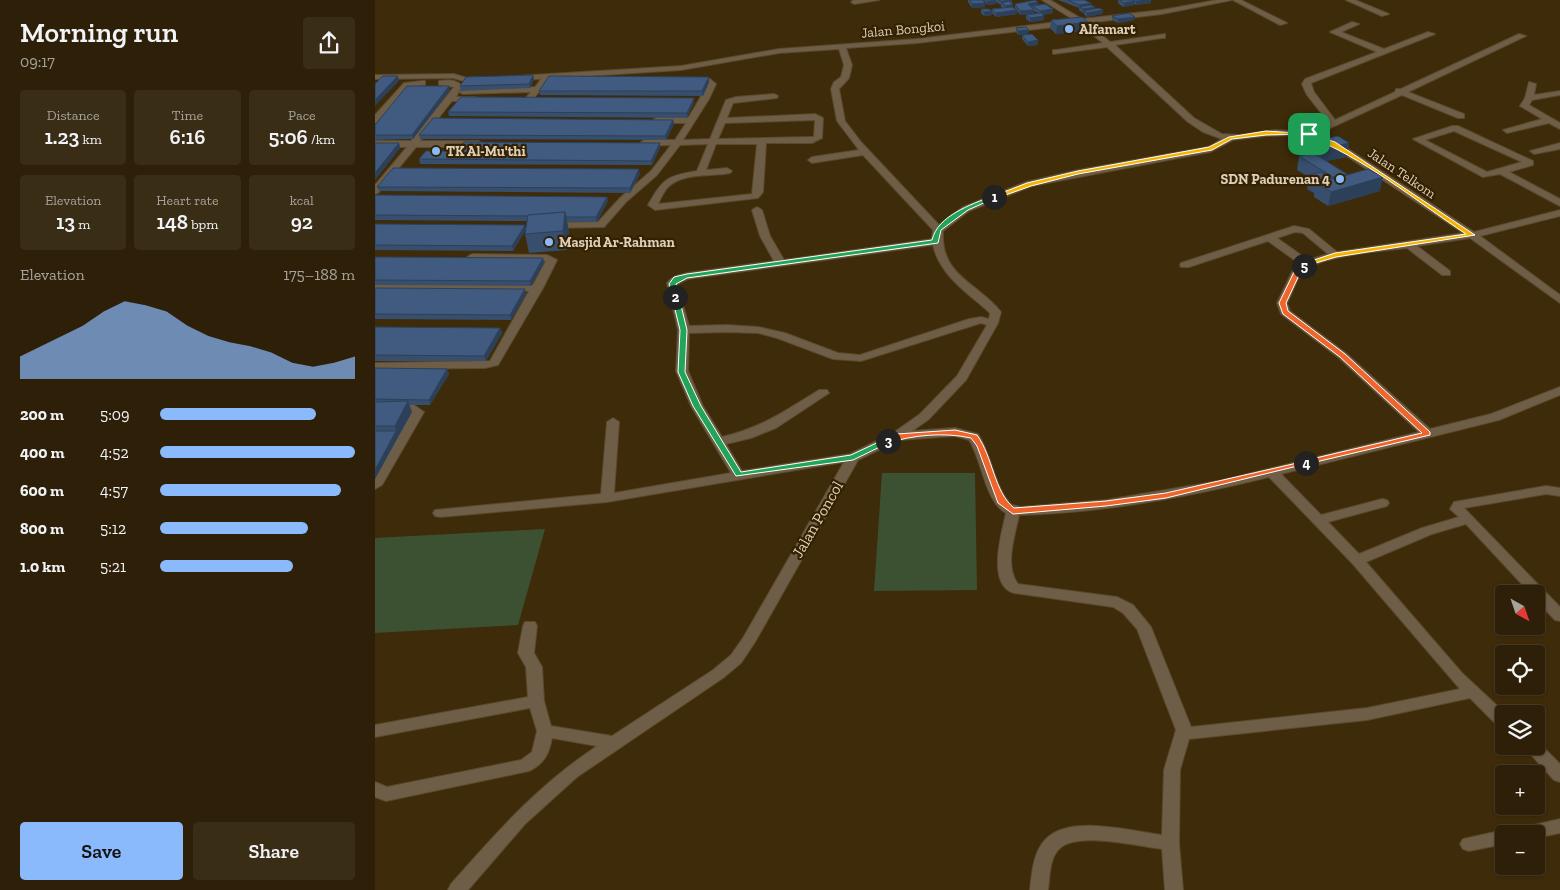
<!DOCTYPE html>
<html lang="en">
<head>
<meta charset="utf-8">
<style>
	body { margin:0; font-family:"Zilla Slab",serif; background:#3a2d16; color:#f1f3f6; height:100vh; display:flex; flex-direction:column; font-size:19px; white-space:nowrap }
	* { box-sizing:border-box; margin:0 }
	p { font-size:16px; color:#a7a39c }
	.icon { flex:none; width:28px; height:28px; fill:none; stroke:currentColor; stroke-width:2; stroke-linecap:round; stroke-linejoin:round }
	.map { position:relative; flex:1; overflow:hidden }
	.drawer { display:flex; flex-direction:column; background:#2e2008; width:375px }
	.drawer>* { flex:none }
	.needle { width:32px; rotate:140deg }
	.fabs { position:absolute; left:1120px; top:585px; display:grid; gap:10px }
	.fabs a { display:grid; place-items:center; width:50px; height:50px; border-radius:5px; background:#2e2008; box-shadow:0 1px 4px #0004,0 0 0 1px #493e29; font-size:25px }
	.pin { position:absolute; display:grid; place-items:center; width:42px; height:42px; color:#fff; margin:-21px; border-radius:10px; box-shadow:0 2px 8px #0006 }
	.km { position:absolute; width:25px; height:25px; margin:-12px; border-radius:50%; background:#222; color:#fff; font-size:14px; line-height:25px; text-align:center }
	.round { display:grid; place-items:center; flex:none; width:52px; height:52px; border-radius:5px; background:#3a2d16 }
	.headline { display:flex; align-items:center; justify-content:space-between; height:85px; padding:0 20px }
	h1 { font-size:28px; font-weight:600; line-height:38px }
	.figures { display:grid; grid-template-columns:repeat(3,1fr); gap:8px; height:85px; padding:5px 20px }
	.figures div { display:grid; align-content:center; border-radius:5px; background:#3a2d16; text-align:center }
	.figures b { font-size:21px; font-weight:600 }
	.figures small { font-size:14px; font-weight:400 }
	.figures p { font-size:14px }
	.chart { height:140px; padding:10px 20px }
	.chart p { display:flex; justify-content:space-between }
	.chart svg { width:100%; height:90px; margin-top:5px; fill:#8abafc; opacity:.7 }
	.cta { display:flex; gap:10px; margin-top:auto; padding:10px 20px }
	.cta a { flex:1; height:58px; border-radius:5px; background:#8abafc; color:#111; font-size:20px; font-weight:600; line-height:58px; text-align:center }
	.cta a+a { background:#3a2d16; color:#f1f3f6 }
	ul { padding:0 20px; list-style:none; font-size:16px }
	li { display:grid; grid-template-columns:80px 60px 1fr; align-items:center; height:38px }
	li i { height:12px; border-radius:6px; background:#8abafc }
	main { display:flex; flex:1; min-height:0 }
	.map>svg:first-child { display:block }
</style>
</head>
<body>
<main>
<section class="drawer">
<div class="headline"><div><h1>Morning run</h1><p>09:17</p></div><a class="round"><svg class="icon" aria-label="share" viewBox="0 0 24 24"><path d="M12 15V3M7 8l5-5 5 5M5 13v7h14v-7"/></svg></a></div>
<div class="figures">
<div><p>Distance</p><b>1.23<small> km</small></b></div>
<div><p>Time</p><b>6:16</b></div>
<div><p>Pace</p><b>5:06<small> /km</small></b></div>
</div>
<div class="figures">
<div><p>Elevation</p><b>13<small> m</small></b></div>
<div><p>Heart rate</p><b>148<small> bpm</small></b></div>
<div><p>kcal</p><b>92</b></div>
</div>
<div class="chart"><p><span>Elevation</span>175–188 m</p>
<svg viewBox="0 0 160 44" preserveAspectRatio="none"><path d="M0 44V33L10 28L20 23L30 18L40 11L50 6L60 8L70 11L80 18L90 23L100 26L110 28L120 31L130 36L140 38L150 36L160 33V44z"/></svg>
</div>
<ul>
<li><b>200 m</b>5:09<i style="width:80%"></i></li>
<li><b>400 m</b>4:52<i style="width:100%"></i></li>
<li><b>600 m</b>4:57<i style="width:93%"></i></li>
<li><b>800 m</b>5:12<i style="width:76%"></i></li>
<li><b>1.0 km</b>5:21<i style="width:68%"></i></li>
</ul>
<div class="cta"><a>Save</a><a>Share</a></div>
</section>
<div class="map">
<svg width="1185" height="890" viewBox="0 0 1185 890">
	<rect width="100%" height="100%" fill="#3e2b0a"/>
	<g fill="#3c5132">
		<path d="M507,473H600L602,590L499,591Z"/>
		<path d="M170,529L143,625L0,633V538Z"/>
	</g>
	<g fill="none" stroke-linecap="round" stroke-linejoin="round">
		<defs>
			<g id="minor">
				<path d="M479,0H504L479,4L476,2Z"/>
				<path d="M667,0H675L707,19L787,10L842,0H857L787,14L712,23L735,42L790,34V38H787L740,45L819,118L847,134L865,135L900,130L933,132L954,123L932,95L927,84L930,79L1002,52L955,32L977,22L984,24L966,32L1009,49L1053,32L1060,34L936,83L939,92L960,120L1020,92L1021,89H1026L1144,34L1151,36L1033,92L1089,114V118H1083L1027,95L942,134L961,141L1099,232L1185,210V216L1105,236L1185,295V303L1095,238L1042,246L1075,271V275H1067L1032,248C1008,251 939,256 926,274C920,283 917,294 912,303L915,311L972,354L1055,429L1116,414L1185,387V395L1124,420L906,474L946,515L1007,499L1012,500L1014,503L1012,506L953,522L984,554L1047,528L1084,517L1075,509L1079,502L1171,486L1185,488V496L1171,494L1089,508L1185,607V621L1180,620L1161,600V594H1156L1091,524L1057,534L991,562L1087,673L1131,714H1129V728L1123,726L1095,698L992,720L814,739L805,770L804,843L808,890H790L787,849C762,846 702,831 684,849C674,859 675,877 673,890H655C657,873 658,852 671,839C694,814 756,831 787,835L789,770L801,730L762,629L748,613L738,607L639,593C611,585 627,532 631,513C610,502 607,460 594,440L580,436L524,440L483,460L380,642L366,663L348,678L202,777L150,824L93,890H73L76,884C123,831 162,786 222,746L177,738C174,754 169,764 154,771L11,801L0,797V782L12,787L146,760L157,752L162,731L155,708L0,737V725L153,697L151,667L143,653L148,626L150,622H160L162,626L159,653L167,667L169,701L176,726L237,736L338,670L356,655L368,638L469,462L232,502L65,517L60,516L58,513L60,510L226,494L232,422L238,418L244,422L239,493L356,473L316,406L301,371L303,330L292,283C297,276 304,275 312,273L399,261L385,236L377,210L382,207L387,210L395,236L409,260L557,239L558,230L488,155L437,163L433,160L437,157L484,150L462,121L456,89L459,82L466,77L469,65L464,49L404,53L306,70L181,78V81L171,82L157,101H154L150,99L156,92L88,94L84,92L88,90L160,87L166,79L138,80L137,78L141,76L306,66L404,49L542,39L699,20ZM704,24L728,43L681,50H678V54L732,47L813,122L828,132L847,139L833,147L703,170L651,182L588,207L564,225L486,142L470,121L464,89L474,78L477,65L471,48L542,43ZM917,135L939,139L955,145L1088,233L962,252L934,229L919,226L806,263L805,265L806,267H814L893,241L925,264L917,272L902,303L906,314L964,358L1044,432L844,481L731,500L646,507L637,505C620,490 617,455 603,434L580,428L537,431L553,420L591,380L623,323L626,312C603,283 565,276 568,231L594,211L657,186L835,152L858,140L891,136ZM920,232L928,233L953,254L933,260L902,238ZM558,245C565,276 593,293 615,313L614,319L606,317L594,319L485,355L463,353L410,333L383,327L352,325L314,326L302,284L313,279ZM606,323L612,325L582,376L545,414L518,433L475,454L367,471L351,444L376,438L401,428L454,393L452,390H444C410,411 386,428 347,437L328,406L313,371L314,333L352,332L383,333L402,338L458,359L486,361ZM894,477L977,563L1085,689L992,708L816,727L776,627L758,605L742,597L643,584C629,565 640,536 644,515C728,513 813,497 894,477Z"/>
				<path d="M858,0H866L912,23L905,25Z"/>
				<path d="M971,0H980L1014,14L1007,16Z"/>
				<path d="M79,74L92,78L106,77L110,79L106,81L92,82L78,78L0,79V75Z"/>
				<path d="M315,78L335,79L341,84L334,99L308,140L335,139L351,100L361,97L399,94L403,96L402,98L358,103L352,118L440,114L448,118L447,138L437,143H391L388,192L383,198L280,210L273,205C288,179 291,176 322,171L333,144L305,145L282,175L251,202L229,227L174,228V224L177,223L223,222L245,198L276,171L296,145L269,146L265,143L269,140H300L311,123H282L278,120L282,117H314L333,84L315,82ZM440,120L439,137H436L343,139L350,123ZM341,144H382L377,194L283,204C286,198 289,191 293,187C309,172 336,177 355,173L357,171L352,168L331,170Z"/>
				<path d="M47,81H50V85L34,87L3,122L0,123V115L29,83Z"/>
				<path d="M64,81C73,80 81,79 87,86L81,97H100L104,99L100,101H77L45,141H104L108,144L104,147H41L3,193L0,194V185L32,147H0V141H36L79,87L64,85Z"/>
				<path d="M1154,82L1161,84L1159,95L1185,91V95L1157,100L1154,105L1185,123V129L1174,123L1132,133L1128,130L1167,119L1145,106L1150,98Z"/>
				<path d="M1077,126H1083L1158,161V165L1134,172L1185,199V206L1125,174L1108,177L1038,139ZM1079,131L1147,162L1112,172L1050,140Z"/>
				<path d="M1185,143V149L1159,154L1155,151Z"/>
				<path d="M97,254L172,255L182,260L168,288L123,365L110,368L0,369V363L115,361L154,291L0,290V284L158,285L171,261L93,259L92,257Z"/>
				<path d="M0,404L39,405L49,412L7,485L0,489V474L36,413L0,412Z"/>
				<path d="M1162,741L1185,764V782L1179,780L1148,746H1161Z"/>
				<path d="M1185,819V833L1161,838V834H1139L1142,829Z"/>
				<path d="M1129,830L1136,834H1129V844L1094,851L1088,849L1085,844L1088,839Z"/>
			</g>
		</defs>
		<use href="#minor" stroke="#5b492a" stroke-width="2"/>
		<use href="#minor" fill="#6e5e47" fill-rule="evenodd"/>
	</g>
	<g fill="#374e6d">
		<path d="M593,0H608L610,7L597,8L593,2Z"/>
		<path d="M609,0H637V2L636,3L638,8L641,10L640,8V4L663,2V5L678,13L668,15L669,20L655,22L651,19V15L663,13L659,11V14L645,15L642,11V14L621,17L617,13V15L609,16L606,13V9L617,11V9L628,8L626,7V5L621,2V4L612,5Z"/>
		<path d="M683,0H709L720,7V9L728,10L727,14L712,17L709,14V12L708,13L704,10V8Z"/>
		<path d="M743,0H776V3L761,5L760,4L759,5L748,7L743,3Z"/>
		<path d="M737,16L759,20L743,23L737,20Z"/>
		<path d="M676,20L713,30L681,34L675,28Z"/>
		<path d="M641,28L653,34L643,35L641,32Z"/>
		<path d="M647,35L663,45L653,46L647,39Z"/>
		<path d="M334,77V82L328,96L165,95L164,91Z"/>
		<path d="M159,79L155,88L86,91L85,86Z"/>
		<path d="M75,90L38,139L0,140L1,143H24L25,148L0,180V125Z"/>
		<path d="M319,102L312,118L74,116L73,112Z"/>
		<path d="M298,120L299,124L291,140L45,139L44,135Z"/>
		<path d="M936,142L974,143L972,157L951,161L972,175L1005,191L953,206L939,197V193L932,189L934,177L922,170L924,156L934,154Z"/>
		<path d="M285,143V148L277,165L45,164L44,159L82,151Z"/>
		<path d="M265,174L255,193L4,191L2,187Z"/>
		<path d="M0,195L232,197L233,201L222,222H192L194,231L192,250L154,253L150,234V231L138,251L0,250V224L151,228L152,221L0,220Z"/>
		<path d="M0,257L168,258L169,263L156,286L0,285Z"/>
		<path d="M0,288L151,294L136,320L0,319Z"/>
		<path d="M0,327L125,328L127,333L111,361H0Z"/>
		<path d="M0,368L72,369L74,374L55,405H34L37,412L0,479Z"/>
	</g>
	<g fill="#2d4059">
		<path d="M621,0V4L612,5V1Z"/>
		<path d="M634,0H637L636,4L626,3V5V2Z"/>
		<path d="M767,0H776V3L761,5V1Z"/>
		<path d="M760,1L759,5L748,7L749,3Z"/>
		<path d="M663,2V6H657V7L653,4Z"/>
		<path d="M610,3V7L597,8V4Z"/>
		<path d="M716,3V7H705L704,9V5Z"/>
		<path d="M638,4V8L631,10V6Z"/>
		<path d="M720,7L719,11H709V12L708,13V9Z"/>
		<path d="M678,9V13L665,15V11Z"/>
		<path d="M642,10V14L621,17V13Z"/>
		<path d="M659,10V14L645,15V11Z"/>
		<path d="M728,10L727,14L712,17V13Z"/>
		<path d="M617,11V15L609,16V12Z"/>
		<path d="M669,16V20L655,22V18Z"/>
		<path d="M760,17L759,20L743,23V19Z"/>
		<path d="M713,22V30L681,34L682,26Z"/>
		<path d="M654,30L653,34L643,35V31Z"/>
		<path d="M663,40V45L653,46V42Z"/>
		<path d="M158,75L159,79L155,88L154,84Z"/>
		<path d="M23,76L24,81L0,106V100Z"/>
		<path d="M334,77V82L328,96L327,91Z"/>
		<path d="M74,86L75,90L38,139L37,135Z"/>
		<path d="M319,98V102L312,118V113Z"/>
		<path d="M298,120L299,124L291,140L290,136Z"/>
		<path d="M24,143L25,148L0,180V173Z"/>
		<path d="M285,143V148L277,165L276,161Z"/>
		<path d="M974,143L972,157L945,162L948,149Z"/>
		<path d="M264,169L265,174L255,193V188Z"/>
		<path d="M972,174L969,188L956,191L958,177Z"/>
		<path d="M1008,177L1005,191L953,206L956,192Z"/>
		<path d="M232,197L233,201L222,222L221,217Z"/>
		<path d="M190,212L194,231L192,250L188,231Z"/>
		<path d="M150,225L151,230L138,251L137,246Z"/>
		<path d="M168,258L169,263L156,286L155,281Z"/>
		<path d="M150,289L151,294L136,320L135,315Z"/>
		<path d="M125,328L127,333L111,361L109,356Z"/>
		<path d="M72,369L74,374L55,405L54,400Z"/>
		<path d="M33,401L37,412L23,437L20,426Z"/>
		<path d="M21,431L23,437L0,479V470Z"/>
	</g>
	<g fill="#405b7f" stroke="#2d4059">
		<path d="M595,0H608L610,3L597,4Z"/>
		<path d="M624,0H636L626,2Z"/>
		<path d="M660,0L663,2L653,4L659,10L645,11L640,4Z"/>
		<path d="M693,0H709L716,3L704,5Z"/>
		<path d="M744,0H758L760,1L749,3Z"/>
		<path d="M634,1L638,4L631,6L626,3Z"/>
		<path d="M670,4L678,9L665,11L657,6Z"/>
		<path d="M716,5L720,7L708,9L705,7Z"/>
		<path d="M637,7L642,10L621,13L617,9Z"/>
		<path d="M724,8L728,10L712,13L709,11Z"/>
		<path d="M606,9H614L617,11L609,12Z"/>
		<path d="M666,13L669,16L655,18L651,15Z"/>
		<path d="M754,13L760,17L743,19L737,16Z"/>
		<path d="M707,17L713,22L682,26L676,20Z"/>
		<path d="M651,27L654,30L643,31L641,28Z"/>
		<path d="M657,34L663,40L653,42L647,35Z"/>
		<path d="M158,75L154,84L85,86L91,77Z"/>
		<path d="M8,76H23L0,100V84Z"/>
		<path d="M174,76L334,77L327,91H164Z"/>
		<path d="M32,86H74L37,135H0V125Z"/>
		<path d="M86,97L319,98L312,113L73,112Z"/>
		<path d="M58,118L298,120L290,136L44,135Z"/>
		<path d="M963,136L974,143L948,149L936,142Z"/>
		<path d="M89,142L285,143L276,161L44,159L51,151H82Z"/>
		<path d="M1,143H24L0,173V145Z"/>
		<path d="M938,153L972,174L958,177L924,156Z"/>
		<path d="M18,168L264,169L255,188L2,187Z"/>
		<path d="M993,169L1008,177L956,192L941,183L946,182L934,175L946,172L958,179Z"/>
		<path d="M0,195L232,197L221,217H191L190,212L153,215V216L0,215Z"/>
		<path d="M190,212L188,231L150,234L153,215Z"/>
		<path d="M0,224L150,225L137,246L0,245Z"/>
		<path d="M0,257L168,258L155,281L0,280Z"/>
		<path d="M0,288L150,289L135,315L0,314Z"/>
		<path d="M0,327L125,328L109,356L0,355Z"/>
		<path d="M0,368L72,369L54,400L0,399Z"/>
		<path d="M33,401L20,426H0V402Z"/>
		<path d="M0,431H21L0,470Z"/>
	</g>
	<path fill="#f5b400" stroke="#fff" d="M891,131L937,134L891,135L857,139L837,150L703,174L656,186L622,198L616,197L652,183L703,171L834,147L854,137Z"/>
	<path fill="#22a559" stroke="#fff" d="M617,196L622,197L593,210L566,230L563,243L312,278L301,284L303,298L297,297L294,284L299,277L312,274L557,240C563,215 596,205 617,196Z"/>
	<path fill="#22a559" stroke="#fff" d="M300,294L304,297L312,330L310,372L326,406L366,472L476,455L510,439L517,441L478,460L361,476L318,406L303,372L305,330L297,297Z"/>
	<path fill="#f0652b" stroke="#fff" d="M580,430L602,435C618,457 619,492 639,508L731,501L791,493L931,461L935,463L791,498L731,506L638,514L623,503L602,446L596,438C569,432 538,435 513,443L509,441L522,434Z"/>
	<path fill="#f0652b" stroke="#fff" d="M927,264L933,266L925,273L911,303L913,311L970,354L1055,432V435L928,465V461L1047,433L965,357L908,314L904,303L919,272Z"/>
	<path fill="#f5b400" stroke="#fff" d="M932,133L960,142L1100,235L961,257L927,267V264L960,253L1091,234C1041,201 988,157 932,136Z"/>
	<g fill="#8abafc" stroke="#342101" stroke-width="2">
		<circle cx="694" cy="29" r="5"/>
		<circle cx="61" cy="151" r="5"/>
		<circle cx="965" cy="179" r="5"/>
		<circle cx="174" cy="242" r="5"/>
	</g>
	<g text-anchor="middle" stroke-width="4.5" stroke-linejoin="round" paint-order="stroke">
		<g font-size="14" fill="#decfb9" stroke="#342101">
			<text transform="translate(528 29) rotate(-5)" y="5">Jalan Bongkoi</text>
			<text transform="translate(1027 173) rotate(34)" y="5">Jalan Telkom</text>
		</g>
		<g font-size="14" font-weight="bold" fill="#decfb9" stroke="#342101" text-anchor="start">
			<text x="704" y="34">Alfamart</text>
			<text x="71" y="156">TK Al-Mu'thi</text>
			<text x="955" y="184" text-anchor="end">SDN Padurenan 4</text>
			<text x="184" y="247">Masjid Ar-Rahman</text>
		</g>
		<g font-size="16" fill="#decfb9" stroke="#342101">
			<text transform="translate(442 519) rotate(-60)" y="6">Jalan Poncol</text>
		</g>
	</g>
</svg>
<div class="fabs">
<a><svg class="needle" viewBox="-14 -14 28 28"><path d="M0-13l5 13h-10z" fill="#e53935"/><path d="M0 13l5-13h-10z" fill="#a7a39c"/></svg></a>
<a><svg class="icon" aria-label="locate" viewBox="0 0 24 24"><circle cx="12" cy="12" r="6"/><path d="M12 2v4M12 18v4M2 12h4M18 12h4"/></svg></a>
<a><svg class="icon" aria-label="layers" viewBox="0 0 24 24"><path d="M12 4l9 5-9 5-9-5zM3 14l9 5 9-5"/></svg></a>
<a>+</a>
<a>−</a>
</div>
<div class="pin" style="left:934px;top:134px;background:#1e9e55"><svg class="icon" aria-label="arrive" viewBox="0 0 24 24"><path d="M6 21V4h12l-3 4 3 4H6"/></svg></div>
<b class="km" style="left:619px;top:197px">1</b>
<b class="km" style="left:300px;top:297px">2</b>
<b class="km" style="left:513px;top:441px">3</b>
<b class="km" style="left:931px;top:463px">4</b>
<b class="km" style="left:929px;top:266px">5</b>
</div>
</main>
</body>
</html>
